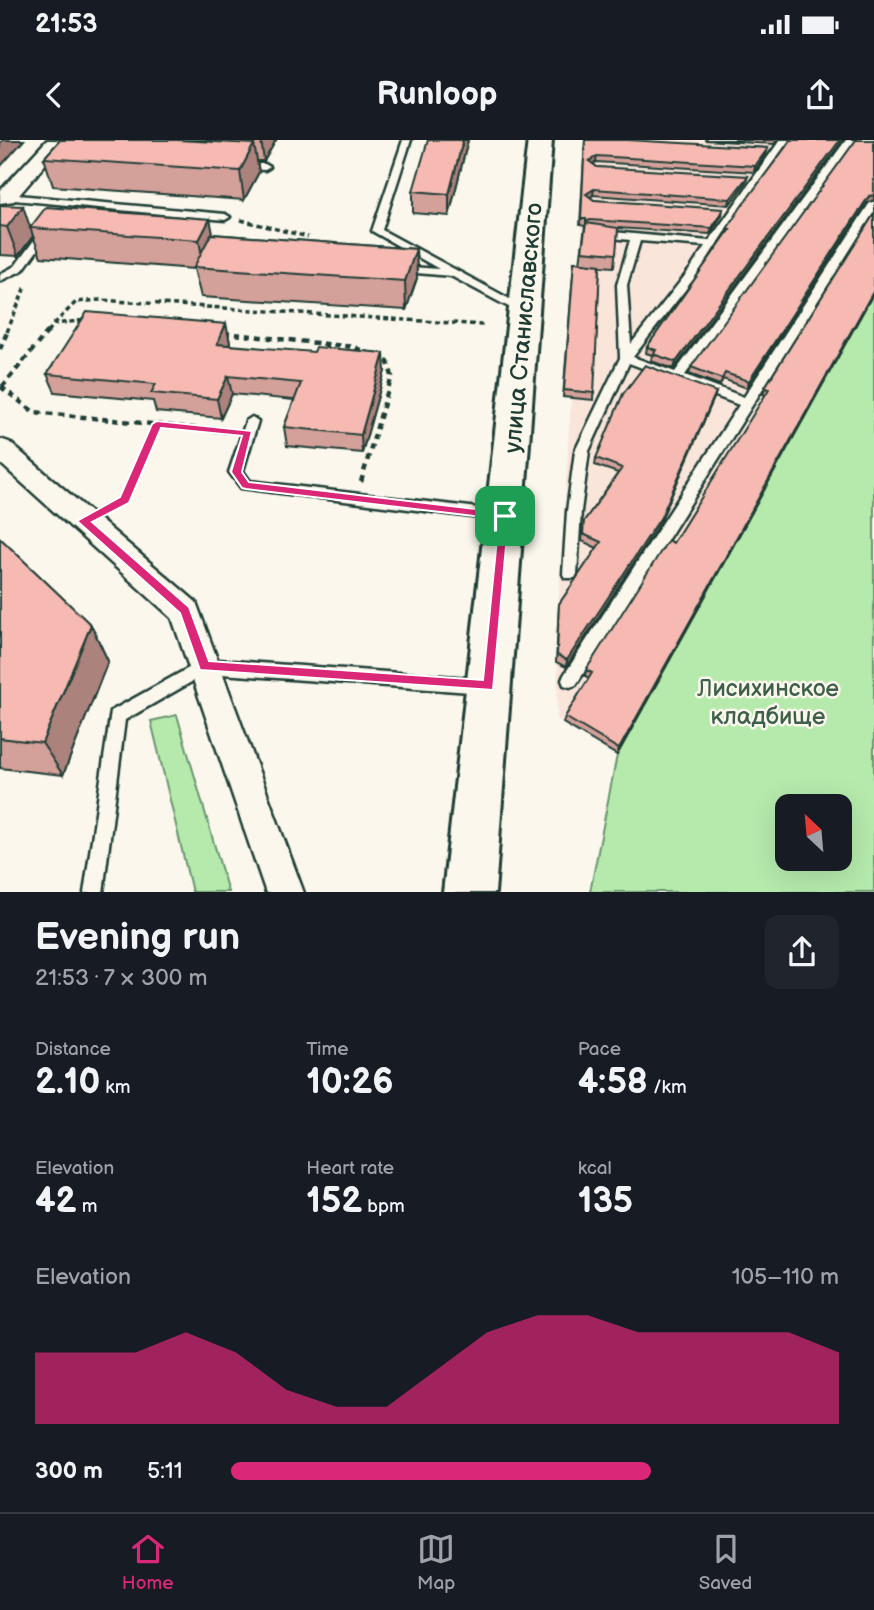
<!DOCTYPE html>
<html lang="en">
<head>
<meta charset="utf-8">
<style>
	body { margin:0; font-family:"Balsamiq Sans",sans-serif; background:#20242c; color:#f1f3f6; height:100vh; display:flex; flex-direction:column; font-size:26px; white-space:nowrap }
	* { box-sizing:border-box; margin:0 }
	p { font-size:23px; color:#9ea1a6 }
	.icon { flex:none; width:38px; height:38px; fill:none; stroke:currentColor; stroke-width:2; stroke-linecap:round; stroke-linejoin:round }
	.map { position:relative; height:752px; overflow:hidden }
	.sheet { display:flex; flex-direction:column; background:#171b24; flex:1 }
	.sheet>* { flex:none }
	.needle { width:46px; rotate:334deg }
	.tools { position:absolute; left:775px; top:654px; display:grid; gap:14px }
	.tools a { display:grid; place-items:center; width:77px; height:77px; border-radius:14px; background:#171b24; box-shadow:0 7px 28px #0002; font-size:35px }
	.pin { position:absolute; display:grid; place-items:center; width:60px; height:60px; color:#fff; margin:-30px; border-radius:14px; box-shadow:0 4px 10px #0006 }
	.round { display:grid; place-items:center; flex:none; width:74px; height:74px; border-radius:14px; background:#20242c }
	.summary { display:flex; align-items:center; justify-content:space-between; height:119px; padding:0 35px }
	h1 { font-size:38px; font-weight:700; line-height:52px }
	.stats { display:grid; grid-template-columns:repeat(3,1fr); gap:10px; height:119px; padding:7px 35px }
	.stats div { display:grid; align-content:center }
	.stats b { font-size:35px; font-weight:700 }
	.stats small { font-size:19px; font-weight:400 }
	.stats p { font-size:19px }
	.chart { height:196px; padding:14px 35px }
	.chart p { display:flex; justify-content:space-between }
	.chart svg { width:100%; height:126px; margin-top:7px; fill:#db2777; opacity:.7 }
	ul { padding:0 35px; list-style:none; font-size:23px }
	li { display:grid; grid-template-columns:112px 84px 1fr; align-items:center; height:52px }
	li i { height:18px; border-radius:9px; background:#db2777 }
	.status { display:flex; justify-content:space-between; align-items:center; height:49px; padding:0 35px; background:#171b24; direction:ltr }
	.status svg { height:19px; fill:currentColor }
	header { display:flex; justify-content:space-between; align-items:center; height:91px; padding:0 35px; background:#171b24; font-size:32px; font-weight:700 }
	.menu { display:flex; justify-content:space-around; align-items:center; height:98px; border-top:2px solid #363941; background:#171b24; font-size:19px; color:#9ea1a6 }
	.menu a { display:grid; justify-items:center; gap:4px }
	.menu .on { color:#db2777 }
	.map>svg:first-child { display:block }
</style>
</head>
<body>
<div class="status"><b>21:53</b><svg viewBox="0 0 49 12"><path d="M0 12V9h3v3zM5 12V6h3v6zM10 12V3h3v9zM15 12V0h3v12zM26 1h20v11H26zM47 4h2v5h-2z"/></svg></div>
<header><svg class="icon" aria-label="back" viewBox="0 0 24 24"><path d="M15 5l-7 7 7 7"/></svg>Runloop<svg class="icon" aria-label="share" viewBox="0 0 24 24"><path d="M12 15V3M7 8l5-5 5 5M5 13v7h14v-7"/></svg></header>
<div class="map">
<svg width="874" height="753" viewBox="0 0 874 753">
	<rect width="100%" height="100%" fill="#fbf7ec"/>
	<filter id="ink" filterUnits="userSpaceOnUse"><feTurbulence type="fractalNoise" baseFrequency=".0143" numOctaves="2"/><feDisplacementMap in="SourceGraphic" scale="14" xChannelSelector="R" yChannelSelector="G"/><feConvolveMatrix kernelMatrix="1 2 1 2 8 2 1 2 1" color-interpolation-filters="sRGB"/></filter>
	<g filter="url(#ink)">
		<path fill="#fae5db" d="M585,0H874V152L617,615L557,579L558,470L571,258L563,257L574,129H580L584,97L580,85Z"/>
		<g fill="#b5eaac" stroke="#6a9470" stroke-width="2" fill-rule="evenodd">
			<path d="M874,152V752H590L617,615ZM788,667H840V719H788Z"/>
			<path d="M177,575L228,752H192L151,581Z"/>
		</g>
		<g fill="none" stroke-linecap="round" stroke-linejoin="round">
			<defs>
				<g id="service">
					<path d="M403,0H411L382,90L528,169V173H520L451,136L393,131V127L397,126L439,129L372,91Z"/>
					<path d="M780,0H789L737,72L699,132L633,217L675,232L846,0H855L685,235L744,257L869,64L874,61V72L576,545L570,547L564,545L562,540L564,535L739,265L629,223L589,311L581,371L577,434L575,438H565L563,434L567,371L575,311L620,218L617,145L630,100L602,97L597,94L602,91L709,101ZM640,101L705,106L691,128L631,204L627,145Z"/>
					<path d="M238,24H265L270,27L265,30L241,29L238,28Z"/>
					<path d="M7,54L225,74L230,77L225,80L4,59V55Z"/>
					<path d="M47,87L52,90L23,130L0,141V134L15,126L43,88Z"/>
					<path d="M252,277L258,281L243,331L250,341L504,371L511,376L504,381L241,348L229,332L246,281Z"/>
					<path d="M205,519L484,539L490,541L492,546L490,551L484,553L207,533L125,580L103,753H84L111,571Z"/>
				</g>
				<g id="minor">
					<path d="M47,0H66L14,61L0,63V51Z"/>
					<path d="M0,299L9,302L196,462L304,753H266L172,478L0,323Z"/>
				</g>
				<path id="secondary" d="M528,0H552L495,753H443Z"/>
			</defs>
			<use href="#service" stroke="#1f3d34" stroke-width="5"/>
			<use href="#minor" stroke="#1f3d34" stroke-width="5"/>
			<use href="#secondary" stroke="#1f3d34" stroke-width="6"/>
			<g stroke="#1f3d34" stroke-width="3.5" stroke-dasharray="5 3.5" stroke-linecap="butt">
				<path d="M241,80L308,97"/>
				<path d="M54,184L76,162L100,160L483,185"/>
				<path d="M7,192L26,145"/>
				<path d="M48,192L54,184L87,180"/>
			</g>
			<g stroke="#1f3d34" stroke-width="4.5" stroke-dasharray="6 5" stroke-linecap="butt">
				<path d="M224,193L354,207L367,213"/>
				<path d="M0,209L8,190"/>
				<path d="M1,247L34,272L231,292"/>
				<path d="M2,247L49,190"/>
				<path d="M361,342L392,236L388,222L382,219"/>
				<path d="M109,368L125,360L157,284"/>
			</g>
			<use href="#service" fill="#fbf7ec" fill-rule="evenodd"/>
			<use href="#minor" fill="#fbf7ec" fill-rule="evenodd"/>
			<use href="#secondary" fill="#fbf7ec" fill-rule="evenodd"/>
		</g>
		<g fill="#d4a09a" stroke="#1f3d34" stroke-width="2">
			<path d="M60,0H276L264,21H257L259,32L244,60L53,46L44,18Z"/>
			<path d="M468,0L449,76L413,73V51Z"/>
			<path d="M585,0L768,8L766,14L754,32L596,22L593,24L597,27L746,42L729,65L593,55L590,57L594,60L722,75L710,94L618,88L614,127L600,126L593,260L563,257L574,122L580,123L585,86L580,85Z"/>
			<path d="M704,0H777L774,4Z"/>
			<path d="M791,0L674,229L651,221L652,215L646,213L647,207L726,95L727,89Z"/>
			<path d="M874,0V60L867,63L747,248L723,239L720,245L689,234L691,227Z"/>
			<path d="M0,65L31,87L213,94L416,109L417,138L406,170L201,157L194,129L41,117L33,96L18,116L0,115Z"/>
			<path d="M874,74V152L617,615L563,583L565,577L589,538L585,536L586,530L673,403L766,255L763,254L765,247Z"/>
			<path d="M226,184L230,203L229,205L385,231L362,313L287,306L284,287L294,260L232,254L221,278L156,272L153,261L55,252L47,234Z"/>
			<path d="M716,252L714,258L659,384L566,527L556,522L559,464L597,408L582,401L584,381L618,333L595,325L596,318Z"/>
			<path d="M0,398L91,485L108,521L63,635L0,628Z"/>
		</g>
		<g fill="#ac827d" stroke="#1f3d34" stroke-width="2">
			<path d="M3,0H24L0,27V3Z"/>
			<path d="M261,0H276L264,21Z"/>
			<path d="M463,0H468L449,76V54Z"/>
			<path d="M840,0H843L674,229L676,222Z"/>
			<path d="M254,4L259,32L244,60L240,31Z"/>
			<path d="M768,8L766,14L754,32L755,26Z"/>
			<path d="M597,16L596,22L589,27V21Z"/>
			<path d="M748,36L746,42L729,65L730,59Z"/>
			<path d="M594,49L593,55L586,60V54Z"/>
			<path d="M874,55V60L867,63L747,248L749,241L869,56Z"/>
			<path d="M23,66L33,96L18,116L7,87Z"/>
			<path d="M723,69L722,75L710,94L712,88Z"/>
			<path d="M210,79L216,108L204,128L199,100Z"/>
			<path d="M416,109L417,138L406,170L405,141Z"/>
			<path d="M874,150V152L617,615L619,609Z"/>
			<path d="M226,184L230,203L221,222L217,204Z"/>
			<path d="M384,213L385,231L362,313L361,295Z"/>
			<path d="M228,236L232,254L221,278L217,259Z"/>
			<path d="M716,252L714,258L659,384L566,527L567,520Z"/>
			<path d="M91,485L108,521L63,635L42,603Z"/>
		</g>
		<g fill="#f6bab3" stroke="#1f3d34" stroke-width="2">
			<path d="M60,0H177L254,4L240,31L44,18Z"/>
			<path d="M428,0H463L449,54L413,51Z"/>
			<path d="M585,0H627L768,8L755,26L597,16L589,21L597,27L748,36L730,59L594,49L586,54L594,60L723,69L712,88L590,80L586,82V79H581Z"/>
			<path d="M791,0H840L676,222L653,214L656,210L647,207L730,89H727L741,67Z"/>
			<path d="M856,0H874V55L869,56L749,241L725,233L722,239L691,227Z"/>
			<path d="M0,65L23,66L7,87L0,86Z"/>
			<path d="M46,67L210,79L199,100L30,88Z"/>
			<path d="M874,74V150L619,609L565,577L592,533L586,530L668,400L673,403L769,249L765,247Z"/>
			<path d="M586,83L618,88L616,114L582,111Z"/>
			<path d="M211,94L416,109L405,141L194,127Z"/>
			<path d="M574,122L600,125L594,253L564,250Z"/>
			<path d="M87,172L226,184L217,204L314,212L316,207L384,213L361,295L284,287L301,243L228,236L217,259L151,253L156,244L47,234Z"/>
			<path d="M645,225L716,252L661,377L567,520L557,515L559,464L601,402L583,394L584,381L622,328L596,318L623,254Z"/>
			<path d="M0,398L91,485L42,603L0,598Z"/>
		</g>
	</g>
	<path fill="#db2777" stroke="#fff" stroke-width="2" fill-rule="evenodd" d="M157,281L252,291L242,332L249,342L509,373L493,550L200,530L180,473L77,381L120,357L152,284ZM161,288L242,296L231,332L242,348L246,349L499,379L483,540L209,521L189,467L92,382L129,363Z"/>
	<g text-anchor="middle" stroke-width="5" stroke-linejoin="round" paint-order="stroke">
		<g font-size="24" fill="#1f3d34" stroke="#fbf7ec">
			<text transform="translate(523 188) rotate(-85)" y="8">улица Станиславского</text>
		</g>
		<g font-size="24" fill="#3d604c" stroke="#fbf7ec">
			<text x="768" y="556">Лисихинское<tspan x="768" dy="28">кладбище</tspan></text>
		</g>
	</g>
</svg>
<div class="tools">
<a><svg class="needle" viewBox="-14 -14 28 28"><path d="M0-13l5 13h-10z" fill="#e53935"/><path d="M0 13l5-13h-10z" fill="#9ea1a6"/></svg></a>
</div>
<div class="pin" style="left:505px;top:376px;background:#1e9e55"><svg class="icon" aria-label="arrive" viewBox="0 0 24 24"><path d="M6 21V4h12l-3 4 3 4H6"/></svg></div>
</div>
<section class="sheet">
<div class="summary"><div><h1>Evening run</h1><p>21:53 · 7 × 300 m</p></div><a class="round"><svg class="icon" aria-label="share" viewBox="0 0 24 24"><path d="M12 15V3M7 8l5-5 5 5M5 13v7h14v-7"/></svg></a></div>
<div class="stats">
<div><p>Distance</p><b>2.10<small> km</small></b></div>
<div><p>Time</p><b>10:26</b></div>
<div><p>Pace</p><b>4:58<small> /km</small></b></div>
</div>
<div class="stats">
<div><p>Elevation</p><b>42<small> m</small></b></div>
<div><p>Heart rate</p><b>152<small> bpm</small></b></div>
<div><p>kcal</p><b>135</b></div>
</div>
<div class="chart"><p><span>Elevation</span>105–110 m</p>
<svg viewBox="0 0 160 44" preserveAspectRatio="none"><path d="M0 44V19L10 19L20 19L30 12L40 19L50 32L60 38L70 38L80 25L90 12L100 6L110 6L120 12L130 12L140 12L150 12L160 19V44z"/></svg>
</div>
<ul>
<li><b>300 m</b>5:11<i style="width:69%"></i></li>
</ul>
</section>
<nav class="menu">
<a class="on"><svg class="icon" aria-label="home" viewBox="0 0 24 24"><path d="M3 11l9-7 9 7M6 9v11h12V9"/></svg>Home</a>
<a><svg class="icon" aria-label="map" viewBox="0 0 24 24"><path d="M3 6l6-2 6 2 6-2v14l-6 2-6-2-6 2zM9 4v14M15 6v14"/></svg>Map</a>
<a><svg class="icon" aria-label="saved" viewBox="0 0 24 24"><path d="M7 4h10v16l-5-4-5 4z"/></svg>Saved</a>
</nav>
</body>
</html>
